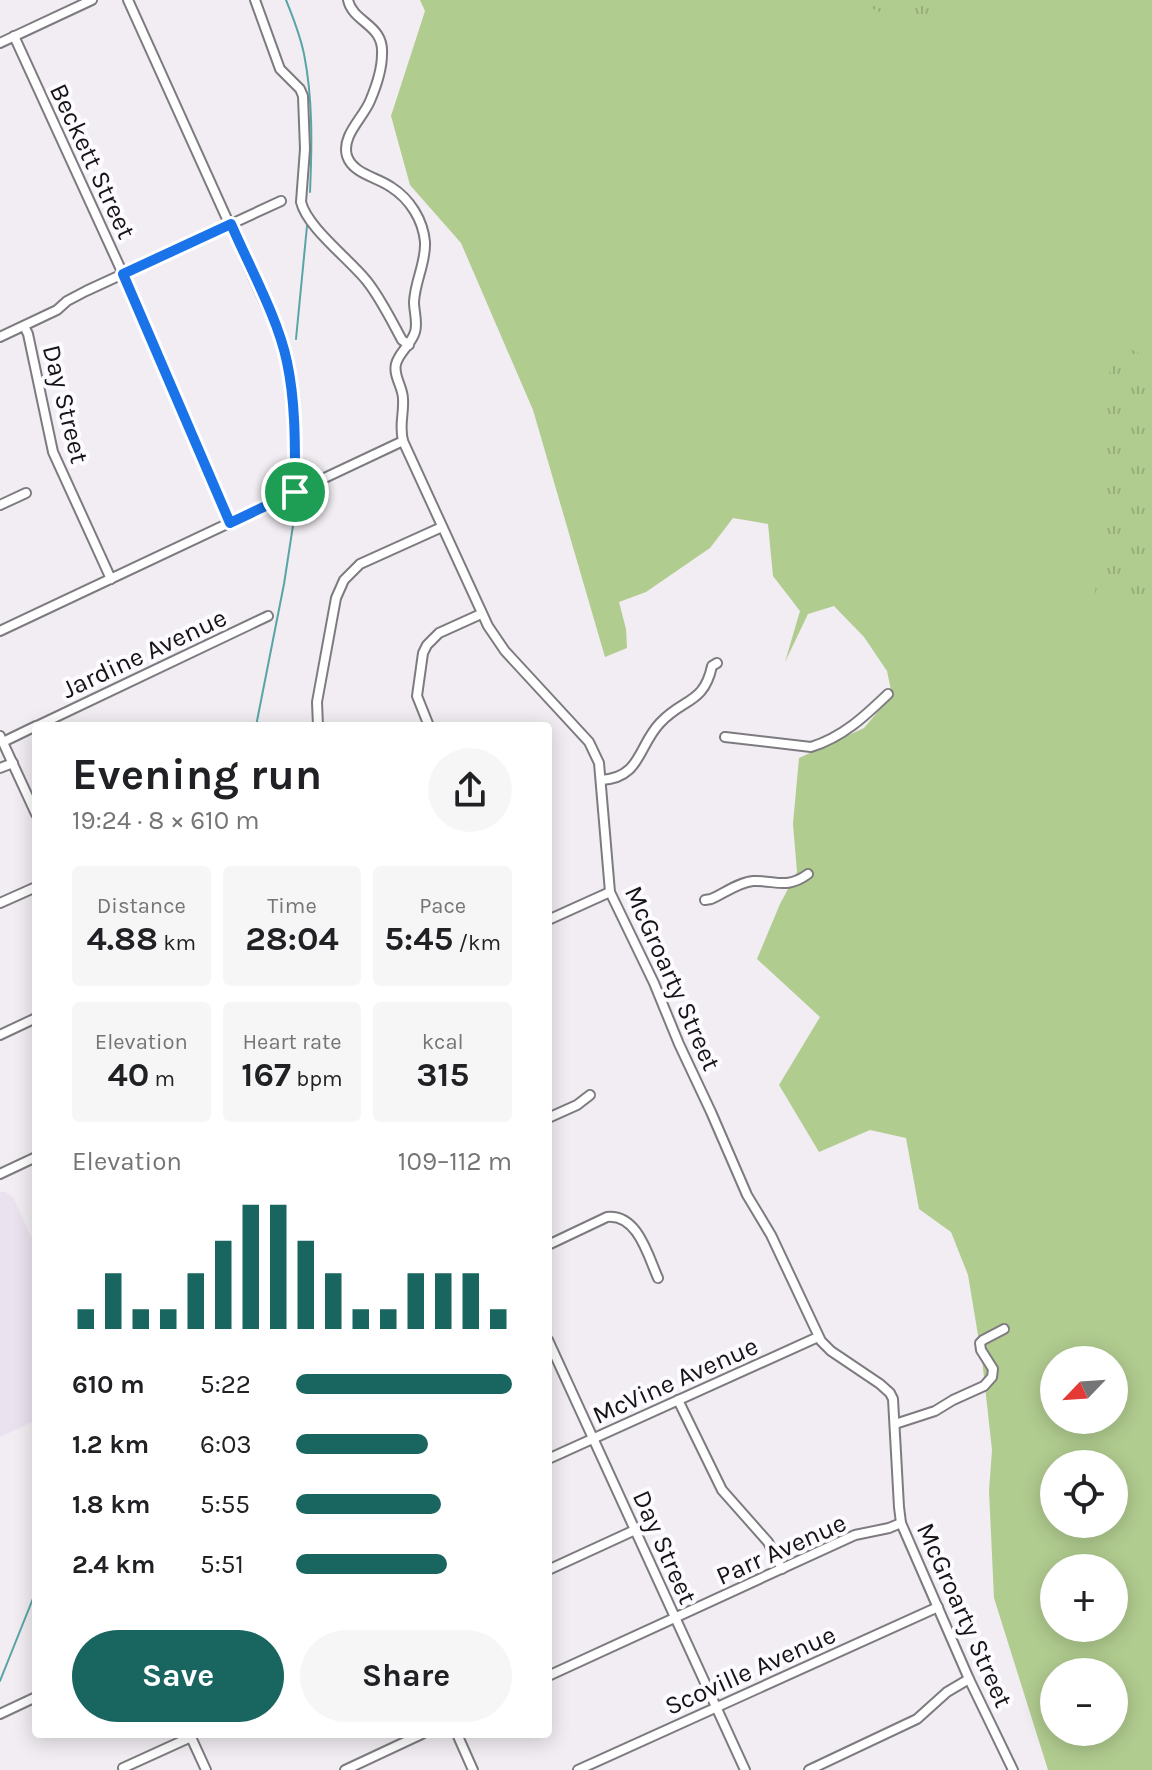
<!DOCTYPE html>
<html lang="en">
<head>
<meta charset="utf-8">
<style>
	body { margin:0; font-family:Karla,sans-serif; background:#f6f6f6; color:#202124; height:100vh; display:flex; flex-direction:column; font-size:30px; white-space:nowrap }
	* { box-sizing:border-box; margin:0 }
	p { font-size:26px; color:#757577 }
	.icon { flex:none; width:44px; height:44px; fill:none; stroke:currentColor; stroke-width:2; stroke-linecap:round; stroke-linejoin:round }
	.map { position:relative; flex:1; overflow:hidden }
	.details { position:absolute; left:32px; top:722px; width:520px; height:1016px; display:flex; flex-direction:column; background:#fff; border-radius:8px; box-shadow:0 4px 20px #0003 }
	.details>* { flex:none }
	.needle { width:52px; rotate:245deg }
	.buttons { position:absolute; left:1040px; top:1346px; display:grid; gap:16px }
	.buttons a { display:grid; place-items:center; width:88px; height:88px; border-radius:50%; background:#fff; box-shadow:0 4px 20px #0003; font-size:40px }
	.pin { position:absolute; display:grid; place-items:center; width:68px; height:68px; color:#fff; margin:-34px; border:4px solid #fff; border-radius:50%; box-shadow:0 2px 8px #0007 }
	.round { display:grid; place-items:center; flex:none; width:84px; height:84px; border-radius:42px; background:#f6f6f6 }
	.overview { display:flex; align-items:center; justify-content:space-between; height:136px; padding:0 40px }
	h1 { font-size:44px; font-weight:700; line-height:60px }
	.metrics { display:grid; grid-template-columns:repeat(3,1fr); gap:12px; height:136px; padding:8px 40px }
	.metrics div { display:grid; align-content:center; border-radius:8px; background:#f6f6f6; text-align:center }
	.metrics b { font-size:34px; font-weight:700 }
	.metrics small { font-size:22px; font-weight:400 }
	.metrics p { font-size:22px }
	.chart { height:224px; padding:16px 40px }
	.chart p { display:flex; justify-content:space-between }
	.chart svg { width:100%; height:144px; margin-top:8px; stroke:#19655f; stroke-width:6 }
	.button { display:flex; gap:16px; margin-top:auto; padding:16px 40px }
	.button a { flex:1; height:92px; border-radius:48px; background:#19655f; color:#fff; font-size:32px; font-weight:700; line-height:92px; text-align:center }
	.button a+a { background:#f6f6f6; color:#202124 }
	ul { padding:0 40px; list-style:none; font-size:26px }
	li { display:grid; grid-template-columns:128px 96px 1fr; align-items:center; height:60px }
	li i { height:20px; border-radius:10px; background:#19655f }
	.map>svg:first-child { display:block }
</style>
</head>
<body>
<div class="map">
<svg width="1152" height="1770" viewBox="0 0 1152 1770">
	<defs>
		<pattern id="park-tufts" width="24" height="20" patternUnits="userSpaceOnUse" patternTransform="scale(2)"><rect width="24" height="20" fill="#b1cc8f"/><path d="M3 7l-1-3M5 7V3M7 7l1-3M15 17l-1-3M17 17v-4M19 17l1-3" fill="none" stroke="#98ae7b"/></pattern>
	</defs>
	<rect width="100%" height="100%" fill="#f1edf2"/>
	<path fill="#eae2ee" d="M0,1192H5L13,1197L36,1248V1420L0,1437Z"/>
	<path fill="#b1cc8f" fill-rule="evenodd" d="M420,0H1152V1770H1048L994,1598L989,1491L992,1450L982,1359L968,1275L951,1232L919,1209L906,1138L870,1130L819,1152L779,1085L820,1017L757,959L780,904L797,872L793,824L799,758L864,728L892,695L887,671L864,637L834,606L808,614L785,662L800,611L773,576L768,524L733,518L710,548L646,592L619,602L626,629L627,648L605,657L533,410L461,243L410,185L391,116L425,11ZM1054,1360H1114V1420H1054ZM1054,1464H1114V1524H1054ZM1054,1568H1114V1628H1054ZM1054,1672H1114V1732H1054Z"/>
	<g fill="url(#park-tufts)">
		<path d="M866,0H949L929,36L869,7Z"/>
		<path d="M1130,349L1137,352L1140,356L1152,388V623L1095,594L1110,366L1115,356Z"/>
	</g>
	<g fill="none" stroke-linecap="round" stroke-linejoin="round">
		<g stroke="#59a5a6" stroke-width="2">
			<path d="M286,0C293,17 300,35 304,54C313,99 312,146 310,192"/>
			<path d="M296,339L307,226"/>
			<path d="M256,726L284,584L296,506"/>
			<path d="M0,1681L36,1591"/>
		</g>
		<defs>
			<g id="minor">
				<path d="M128,0L279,334C295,385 295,439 295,492"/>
				<path d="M255,0L280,69L300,89L303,96L305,149L301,202C307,227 348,258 366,280C380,297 391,320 402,340L409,345"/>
				<path d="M348,0C353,23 384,24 382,54C382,69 376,87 370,101C363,118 341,136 347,156C353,174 377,177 391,187C410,199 423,220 425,242C426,263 415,281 414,302C414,312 418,322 415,332C411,345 399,352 396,364C393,376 403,387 403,399C404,415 399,424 403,441L488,626L505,651L589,742L599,763L610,892L654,983L679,1044L711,1112L747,1195L771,1235L821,1341L831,1351L880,1384L890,1393L893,1399L899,1507L901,1523L969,1679L1013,1770"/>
				<path d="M14,36L123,274L230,523"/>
				<path d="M0,43L92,0"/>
				<path d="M24,326L28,334L53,452L111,579"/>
				<path d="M0,337L57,310L67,301L86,291L281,201"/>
				<path d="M0,505L26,493"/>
				<path d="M0,631L403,441"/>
				<path d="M37,726L268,616"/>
				<path d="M318,726L317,702L336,598L344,580L360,564L442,527"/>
				<path d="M429,726L417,696L423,653L427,645L439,633L481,614"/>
				<path d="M0,736L36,814"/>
				<path d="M725,737L811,747C843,737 865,716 888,694"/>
				<path d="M3,742L36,726"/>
				<path d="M0,768L13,763"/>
				<path d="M601,780C641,778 638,746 660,723C683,698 704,704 712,666L717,663"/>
				<path d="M705,900L711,899C723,894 739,882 753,881C776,880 786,890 808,874"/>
				<path d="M0,903L36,887"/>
				<path d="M548,920L610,892"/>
				<path d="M0,1035L36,1018"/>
				<path d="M548,1118L577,1105L590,1095"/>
				<path d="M0,1174L36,1157"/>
				<path d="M548,1245L607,1217C638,1214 648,1256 658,1278"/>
				<path d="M548,1340L745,1770"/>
				<path d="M678,1400L722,1490L768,1542L782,1569"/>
				<path d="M895,1424L935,1411L953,1400L984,1386L992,1377L993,1369L981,1350L980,1343L983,1340L1004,1329"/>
				<path d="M548,1459L818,1337"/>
				<path d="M548,1570L635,1530"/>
				<path d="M548,1676L855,1535L889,1528L901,1523"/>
				<path d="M0,1714L36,1697"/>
				<path d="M457,1734L473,1770"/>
				<path d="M190,1735L206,1770"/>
				<path d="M123,1768L191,1737"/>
				<path d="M345,1770L422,1734"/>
				<path d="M578,1770L938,1607"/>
				<path d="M809,1770L917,1719L947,1692L969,1679"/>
			</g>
		</defs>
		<use href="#minor" stroke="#7e7b80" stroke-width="12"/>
		<use href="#minor" stroke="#fff" stroke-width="8"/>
	</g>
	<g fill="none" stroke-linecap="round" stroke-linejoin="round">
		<defs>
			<path id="route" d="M231,224C249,266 278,318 287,362C296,404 295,449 295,492L230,523L123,274Z"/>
		</defs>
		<use href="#route" stroke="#fff" stroke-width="16"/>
		<use href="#route" stroke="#1a73e8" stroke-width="10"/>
	</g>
	<g text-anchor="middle" stroke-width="8" stroke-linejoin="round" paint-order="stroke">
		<g font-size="26" fill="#161516" stroke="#fdfbff">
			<text transform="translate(93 161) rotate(65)" y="9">Beckett Street</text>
			<text transform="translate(66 404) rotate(76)" y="9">Day Street</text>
			<text transform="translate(144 653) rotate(-25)" y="9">Jardine Avenue</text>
			<text transform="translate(673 978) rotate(66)" y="9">McGroarty Street</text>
			<text transform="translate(675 1380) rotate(-24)" y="9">McVine Avenue</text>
			<text transform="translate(665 1547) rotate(66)" y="9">Day Street</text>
			<text transform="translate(781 1549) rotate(-24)" y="9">Parr Avenue</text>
			<text transform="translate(965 1615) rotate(66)" y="9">McGroarty Street</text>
			<text transform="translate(750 1670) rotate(-24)" y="9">Scoville Avenue</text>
		</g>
	</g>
</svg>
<div class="buttons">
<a><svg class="needle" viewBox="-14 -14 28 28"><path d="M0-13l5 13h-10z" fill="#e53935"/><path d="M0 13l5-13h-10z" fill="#757577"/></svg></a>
<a><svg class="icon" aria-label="locate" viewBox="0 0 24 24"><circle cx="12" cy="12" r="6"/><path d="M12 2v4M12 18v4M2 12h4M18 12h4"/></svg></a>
<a>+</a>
<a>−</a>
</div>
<div class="pin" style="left:295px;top:492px;background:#1e9e55"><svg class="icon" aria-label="arrive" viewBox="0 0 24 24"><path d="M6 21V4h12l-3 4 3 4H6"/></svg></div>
<section class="details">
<div class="overview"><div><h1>Evening run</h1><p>19:24 · 8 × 610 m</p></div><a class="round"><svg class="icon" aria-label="share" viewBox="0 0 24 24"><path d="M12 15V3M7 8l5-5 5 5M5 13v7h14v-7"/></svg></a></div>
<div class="metrics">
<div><p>Distance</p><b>4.88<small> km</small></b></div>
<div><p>Time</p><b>28:04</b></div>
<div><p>Pace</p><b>5:45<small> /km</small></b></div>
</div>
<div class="metrics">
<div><p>Elevation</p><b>40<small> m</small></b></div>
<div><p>Heart rate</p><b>167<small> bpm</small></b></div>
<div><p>kcal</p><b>315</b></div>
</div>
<div class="chart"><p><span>Elevation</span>109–112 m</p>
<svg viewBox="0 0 160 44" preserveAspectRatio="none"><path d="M5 44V38M15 44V27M25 44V38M35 44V38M45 44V27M55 44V17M65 44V6M75 44V6M85 44V17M95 44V27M105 44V38M115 44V38M125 44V27M135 44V27M145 44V27M155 44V38"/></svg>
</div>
<ul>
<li><b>610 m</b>5:22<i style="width:100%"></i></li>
<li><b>1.2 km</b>6:03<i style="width:61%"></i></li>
<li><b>1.8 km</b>5:55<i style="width:67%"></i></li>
<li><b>2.4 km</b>5:51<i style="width:70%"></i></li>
</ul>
<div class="button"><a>Save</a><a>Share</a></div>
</section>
</div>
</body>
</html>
